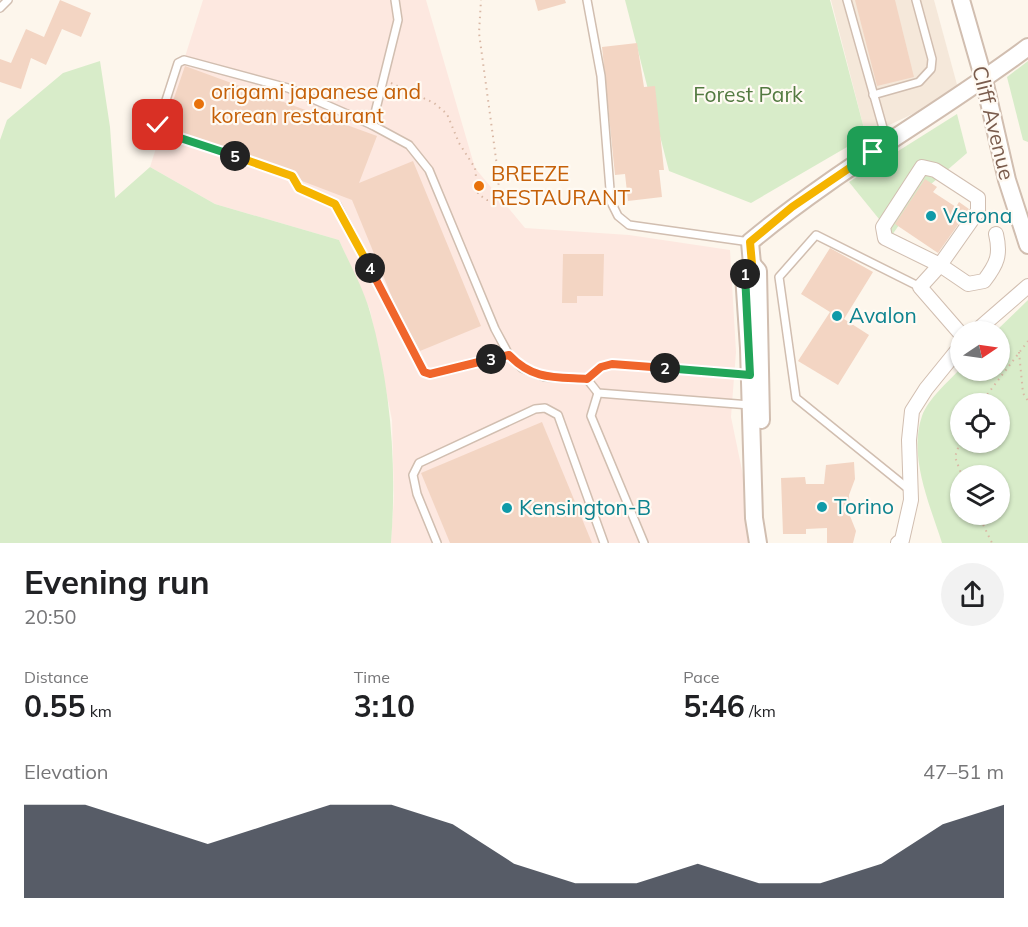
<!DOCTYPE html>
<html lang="en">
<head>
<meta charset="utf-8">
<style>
	body { margin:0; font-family:Mulish,sans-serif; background:#f2f2f2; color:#202124; height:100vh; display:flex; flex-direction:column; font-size:22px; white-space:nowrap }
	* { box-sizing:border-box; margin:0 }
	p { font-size:20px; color:#757577 }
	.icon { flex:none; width:33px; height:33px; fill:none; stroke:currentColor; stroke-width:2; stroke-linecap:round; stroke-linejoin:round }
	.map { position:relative; height:543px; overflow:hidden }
	.sheet { display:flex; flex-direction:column; background:#fff; flex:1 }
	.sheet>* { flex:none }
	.needle { width:39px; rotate:77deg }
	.fabs { position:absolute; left:950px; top:321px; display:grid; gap:12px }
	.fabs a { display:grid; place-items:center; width:60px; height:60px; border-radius:50%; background:#fff; box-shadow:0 2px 4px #0004; font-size:30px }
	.pin { position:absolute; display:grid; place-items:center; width:51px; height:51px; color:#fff; margin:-26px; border-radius:12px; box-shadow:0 3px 9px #0006 }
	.km { position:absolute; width:30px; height:30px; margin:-15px; border-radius:50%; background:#222; color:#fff; font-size:16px; line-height:30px; text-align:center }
	.round { display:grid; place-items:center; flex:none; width:63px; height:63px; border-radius:32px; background:#f2f2f2 }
	.head { display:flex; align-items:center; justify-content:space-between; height:102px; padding:0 24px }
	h1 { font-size:33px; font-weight:700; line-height:45px }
	.metrics { display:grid; grid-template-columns:repeat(3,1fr); gap:9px; height:102px; padding:6px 24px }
	.metrics div { display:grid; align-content:center }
	.metrics b { font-size:30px; font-weight:700 }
	.metrics small { font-size:16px; font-weight:400 }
	.metrics p { font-size:16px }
	.chart { height:168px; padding:12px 24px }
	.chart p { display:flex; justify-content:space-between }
	.chart svg { width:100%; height:108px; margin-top:6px; fill:#111827; opacity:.7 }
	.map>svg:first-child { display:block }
</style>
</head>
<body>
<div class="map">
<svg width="1028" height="543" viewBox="0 0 1028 543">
	<rect width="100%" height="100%" fill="#fdf6ec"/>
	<path fill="#f5e8da" d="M831,0H934L959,92L866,136Z"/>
	<path fill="#fde8e0" d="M203,0H426L475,168L525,228L629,235L730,250L736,352L731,417L757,543H391L394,496L392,420L370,310L339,240L215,204L150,167Z"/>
	<g fill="#d8ecc9" fill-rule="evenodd">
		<path d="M625,0H830L866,136L751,203L669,171Z"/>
		<path d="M100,61L110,127L115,198L150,167L215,204L339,240C349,263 363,287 370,312C391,388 397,465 391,543H0V140L7,120L63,73Z"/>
		<path d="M1028,61V142L1023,140L1007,77Z"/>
		<path d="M957,114L967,153L923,191L892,235L849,182Z"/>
		<path d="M1028,300V543H942C930,505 908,457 922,416C928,399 948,382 960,369L999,370V332L996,331ZM960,404H999V442H960ZM960,476H999V514H960Z"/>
	</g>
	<g fill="#f3d5c3">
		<path d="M60,0L91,13L81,37L62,29L46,65L31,58L21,89L0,82V59L11,63L26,29L44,37Z"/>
		<path d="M535,0H565L566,3L538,11Z"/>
		<path d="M855,0H895L914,77L877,86Z"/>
		<path d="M637,43L644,87L655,86L664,170H659L662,197L628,201L625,174L615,175L602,47Z"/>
		<path d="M185,66L377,136L359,183L413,161L481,326L420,351L396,307L352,200L302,181L294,171L164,127Z"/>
		<path d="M925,179L937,187L933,192L956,207L959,202L969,209L938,253L895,224Z"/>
		<path d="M830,248L873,272L844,319L869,335L838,385L798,361L830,312L801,294Z"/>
		<path d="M563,254H604L603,296H577V303H562Z"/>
		<path d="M542,422L592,543H450L421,473Z"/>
		<path d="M854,462L855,479L849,495L850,516L856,531L853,543H827V528L806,529V534H783L781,478L805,477L806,484H824L826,465Z"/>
	</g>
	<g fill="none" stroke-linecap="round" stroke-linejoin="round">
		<defs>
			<g id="service">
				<path d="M587,0L601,76L611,202L618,216L629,225L750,242"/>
				<path d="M847,0L887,142"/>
				<path d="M0,8L8,0"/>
				<path d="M873,95L919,82L931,69L932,59L916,0"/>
				<path d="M372,125L398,20L395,0"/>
				<path d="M509,355L430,374L424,372L337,205L299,188L292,176L159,131L158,125L178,63L184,60L288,88L372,125L409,145L429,170L495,329L509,355L522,368L545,377L587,379L601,367L612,364L750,375"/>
				<path d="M587,379L598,393L750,405"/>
				<path d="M598,393L591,416L644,543"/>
				<path d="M911,491L796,398L779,277L816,235L920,287"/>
				<path d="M437,543L417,494L413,475L419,463L535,409L545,408L558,415L604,543"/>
			</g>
			<g id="minor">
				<path d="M922,167L935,170L978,198V211L940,265L885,238L883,227Z"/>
				<path d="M975,332L1028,286"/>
				<path d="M960,333L920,287L940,265L968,284L984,281C997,264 1001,255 996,234"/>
				<path d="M898,543L902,540L911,500L909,440L912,411L926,389L960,347"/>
			</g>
			<g id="tertiary">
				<path d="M961,0L984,80L1007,180L1028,245"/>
				<path d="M752,264L758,271L761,420"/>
				<path d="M758,543L754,518L749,348L744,275L752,264L750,242C837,169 937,115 1028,47"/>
			</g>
		</defs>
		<use href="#service" stroke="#d1beb0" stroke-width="10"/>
		<use href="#minor" stroke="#d1beb0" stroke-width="16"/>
		<use href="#tertiary" stroke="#d1beb0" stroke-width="20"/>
		<g stroke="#d9b8a5" stroke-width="2" stroke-dasharray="1.5 4.5" stroke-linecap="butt">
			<path d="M391,83L434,103L447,114L459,143L475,168L478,194L487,200L496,199L499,181L479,33L481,0"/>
			<path d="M1019,352L1023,393L1028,401"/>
			<path d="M980,404L1028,341"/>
			<path d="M960,442L955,457L962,476"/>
			<path d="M978,514L992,543"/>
		</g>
		<use href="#service" stroke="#fff" stroke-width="7"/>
		<use href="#minor" stroke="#fff" stroke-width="14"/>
		<use href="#tertiary" stroke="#fff" stroke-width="16"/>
	</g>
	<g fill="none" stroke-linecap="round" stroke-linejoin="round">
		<defs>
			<path id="split-1" d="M745,274L752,264L750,242L792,207L873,152"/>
			<path id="split-2" d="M665,368L750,375L745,274"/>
			<path id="split-3" d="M491,359L509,355C533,380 554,377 587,379L601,367L612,364L665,368"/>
			<path id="split-4" d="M370,268L424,372L430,374L491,359"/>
			<path id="split-5" d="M235,156L292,176L299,188L335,204L370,268"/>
			<path id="split-6" d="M158,125L159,131L235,156"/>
		</defs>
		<use href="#split-1" stroke="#fff" stroke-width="12"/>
		<use href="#split-2" stroke="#fff" stroke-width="12"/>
		<use href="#split-3" stroke="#fff" stroke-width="12"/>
		<use href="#split-4" stroke="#fff" stroke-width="12"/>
		<use href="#split-5" stroke="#fff" stroke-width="12"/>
		<use href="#split-6" stroke="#fff" stroke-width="12"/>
		<use href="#split-1" stroke="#f5b400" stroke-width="8"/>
		<use href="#split-2" stroke="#22a559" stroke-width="8"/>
		<use href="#split-3" stroke="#f0652b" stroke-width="8"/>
		<use href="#split-4" stroke="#f0652b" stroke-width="8"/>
		<use href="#split-5" stroke="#f5b400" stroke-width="8"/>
		<use href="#split-6" stroke="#22a559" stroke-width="8"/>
	</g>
	<g fill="#e8710a" stroke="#fffaf3" stroke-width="2">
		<circle cx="199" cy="104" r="6"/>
		<circle cx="479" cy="186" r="6"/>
	</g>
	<g fill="#0f9aa8" stroke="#fffaf3" stroke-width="2">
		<circle cx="931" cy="216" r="6"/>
		<circle cx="837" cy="316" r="6"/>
		<circle cx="822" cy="507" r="6"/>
		<circle cx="507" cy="508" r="6"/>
	</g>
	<g text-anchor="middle" stroke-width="4.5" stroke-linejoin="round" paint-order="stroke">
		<g font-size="21" fill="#c56008" stroke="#fffaf3" text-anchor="start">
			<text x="211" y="99">origami japanese and<tspan x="211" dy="24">korean restaurant</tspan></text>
			<text x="491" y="181">BREEZE<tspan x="491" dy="24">RESTAURANT</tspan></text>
		</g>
		<g font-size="21" fill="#537a41" stroke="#fffaf3">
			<text x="748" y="102">Forest Park</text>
		</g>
		<g font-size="21" fill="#7a5c4d" stroke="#fffaf3">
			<text transform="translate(993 123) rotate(76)" y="7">Cliff Avenue</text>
		</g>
		<g font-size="21" fill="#0d838f" stroke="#fffaf3" text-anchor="start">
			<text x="943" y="223">Verona</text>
			<text x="849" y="323">Avalon</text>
			<text x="834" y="514">Torino</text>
			<text x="519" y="515">Kensington-B</text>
		</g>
	</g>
</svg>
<div class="fabs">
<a><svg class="needle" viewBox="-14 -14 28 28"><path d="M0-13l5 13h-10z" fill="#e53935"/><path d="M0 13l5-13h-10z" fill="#757577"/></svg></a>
<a><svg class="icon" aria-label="locate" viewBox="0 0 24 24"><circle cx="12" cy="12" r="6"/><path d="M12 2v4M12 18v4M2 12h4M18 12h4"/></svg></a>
<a><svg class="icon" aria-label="layers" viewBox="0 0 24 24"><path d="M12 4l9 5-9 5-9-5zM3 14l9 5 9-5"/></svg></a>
</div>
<div class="pin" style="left:873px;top:152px;background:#1e9e55"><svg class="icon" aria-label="arrive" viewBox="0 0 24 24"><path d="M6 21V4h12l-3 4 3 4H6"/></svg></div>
<div class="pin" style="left:158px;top:125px;background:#d93025"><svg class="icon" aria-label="check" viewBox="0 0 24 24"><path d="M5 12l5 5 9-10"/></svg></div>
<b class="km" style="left:745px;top:274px">1</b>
<b class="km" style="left:665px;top:368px">2</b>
<b class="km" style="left:491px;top:359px">3</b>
<b class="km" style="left:370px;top:268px">4</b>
<b class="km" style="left:235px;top:156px">5</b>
</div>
<section class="sheet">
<div class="head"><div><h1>Evening run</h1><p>20:50</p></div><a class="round"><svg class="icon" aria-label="share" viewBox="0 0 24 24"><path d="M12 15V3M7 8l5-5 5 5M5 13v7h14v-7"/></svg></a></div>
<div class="metrics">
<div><p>Distance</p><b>0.55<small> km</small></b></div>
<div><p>Time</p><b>3:10</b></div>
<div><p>Pace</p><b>5:46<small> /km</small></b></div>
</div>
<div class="chart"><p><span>Elevation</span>47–51 m</p>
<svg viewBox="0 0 160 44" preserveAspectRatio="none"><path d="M0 44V6L10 6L20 14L30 22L40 14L50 6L60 6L70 14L80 30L90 38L100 38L110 30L120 38L130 38L140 30L150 14L160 6V44z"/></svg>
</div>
</section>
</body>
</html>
